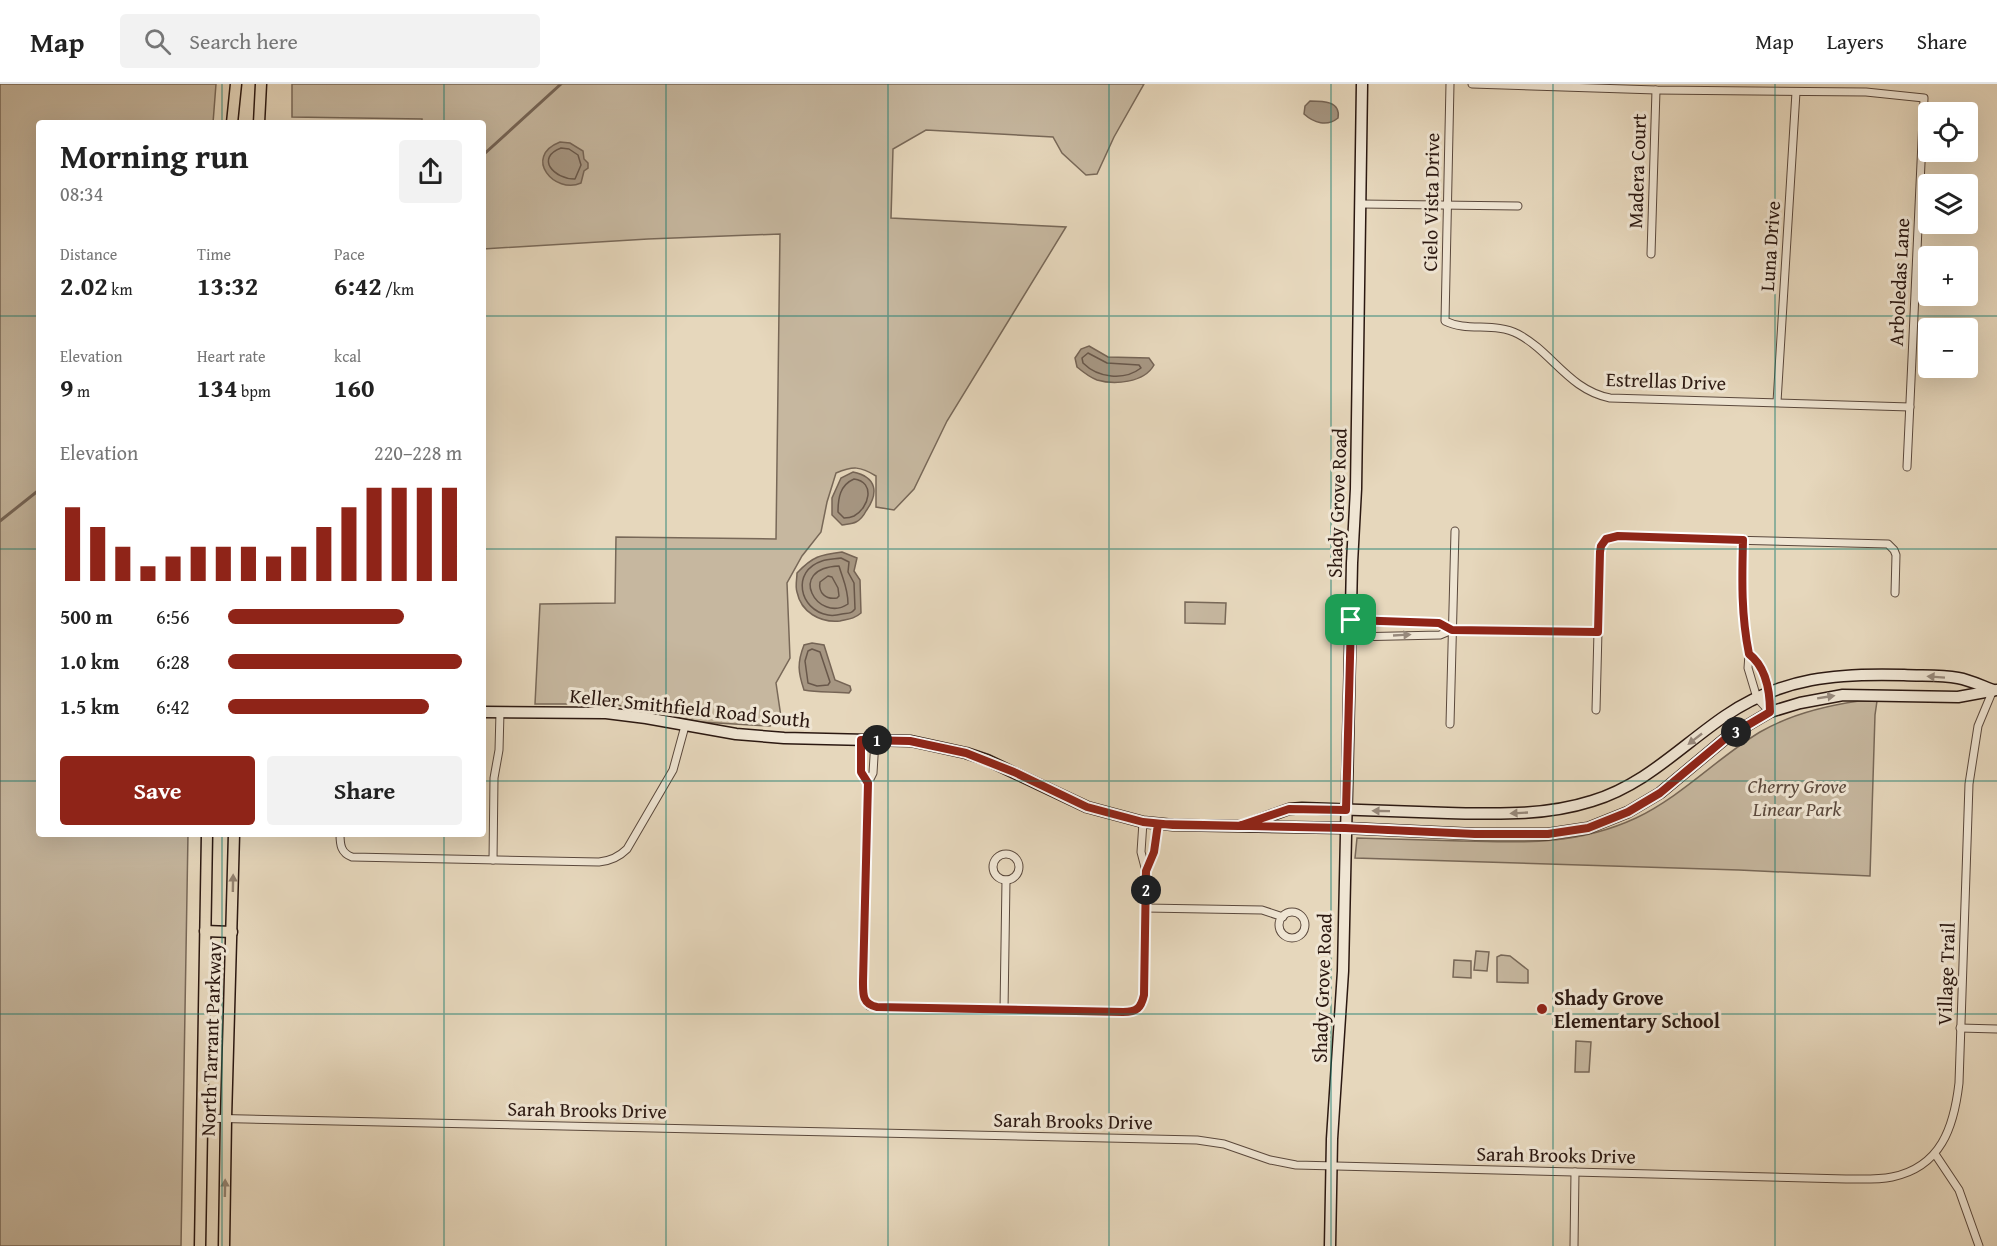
<!DOCTYPE html>
<html lang="en">
<head>
<meta charset="utf-8">
<style>
	body { margin:0; font-family:"Gentium Book Plus",serif; background:#f2f2f2; color:#222; height:100vh; display:flex; flex-direction:column; font-size:22px; white-space:nowrap }
	* { box-sizing:border-box; margin:0 }
	p { font-size:20px; color:#767676 }
	.icon { flex:none; width:33px; height:33px; fill:none; stroke:currentColor; stroke-width:2; stroke-linecap:round; stroke-linejoin:round }
	.map { position:relative; flex:1; overflow:hidden }
	.side { position:absolute; left:36px; top:36px; width:450px; height:717px; display:flex; flex-direction:column; background:#fff; border-radius:6px; box-shadow:0 6px 24px #0002 }
	.side>* { flex:none }
	.buttons { position:absolute; left:1918px; top:18px; display:grid; gap:12px }
	.buttons a { display:grid; place-items:center; width:60px; height:60px; border-radius:6px; background:#fff; box-shadow:0 6px 24px #0002; font-size:30px }
	.pin { position:absolute; display:grid; place-items:center; width:51px; height:51px; color:#fff; margin:-26px; border-radius:12px; box-shadow:0 3px 9px #0006 }
	.km { position:absolute; width:30px; height:30px; margin:-15px; border-radius:50%; background:#222; color:#fff; font-size:16px; line-height:30px; text-align:center }
	.round { display:grid; place-items:center; flex:none; width:63px; height:63px; border-radius:6px; background:#f2f2f2 }
	.head { display:flex; align-items:center; justify-content:space-between; height:102px; padding:0 24px }
	h1 { font-size:33px; font-weight:700; line-height:45px }
	.metrics { display:grid; grid-template-columns:repeat(3,1fr); gap:9px; height:102px; padding:6px 24px }
	.metrics div { display:grid; align-content:center }
	.metrics b { font-size:26px; font-weight:700 }
	.metrics small { font-size:16px; font-weight:400 }
	.metrics p { font-size:16px }
	.chart { height:168px; padding:12px 24px }
	.chart p { display:flex; justify-content:space-between }
	.chart svg { width:100%; height:108px; margin-top:6px; stroke:#8f2418; stroke-width:6 }
	.cta { display:flex; gap:12px; margin-top:auto; padding:12px 24px }
	.cta a { flex:1; height:69px; border-radius:6px; background:#8f2418; color:#fff; font-size:24px; font-weight:700; line-height:69px; text-align:center }
	.cta a+a { background:#f2f2f2; color:#222 }
	ul { padding:0 24px; list-style:none; font-size:20px }
	li { display:grid; grid-template-columns:96px 72px 1fr; align-items:center; height:45px }
	li i { height:15px; border-radius:8px; background:#8f2418 }
	header { display:flex; align-items:center; gap:36px; box-sizing:border-box; height:84px; padding:0 30px; background:#fff; border-bottom:2px solid #e0e0e0 }
	header strong { font-size:28px }
	nav { display:flex; gap:33px; margin-inline-start:auto; font-size:21px }
	.search { width:420px; height:54px; background:#f2f2f2; display:flex; align-items:center; gap:15px; box-sizing:border-box; padding:0 21px; border-radius:6px; color:#767676; font-size:22px }
	.map>svg:first-child { display:block }
</style>
</head>
<body>
<header>
<strong>Map</strong>
<div class="search"><svg class="icon" aria-label="search" viewBox="0 0 24 24"><circle cx="10" cy="10" r="6"/><path d="M15 15l6 6"/></svg>Search here</div>
<nav><a>Map</a><a>Layers</a><a>Share</a></nav>
</header>
<div class="map">
<svg width="1997" height="1162" viewBox="0 0 1997 1162">
	<rect width="100%" height="100%" fill="#e6d7bc"/>
	<filter id="stains"><feTurbulence type="fractalNoise" baseFrequency=".00333" numOctaves="4"/><feColorMatrix values="0 0 0 0 .2 0 0 0 0 .09 0 0 0 0 .02 0 0 0 .5 -.17"/></filter>
	<radialGradient id="worn" r=".72"><stop offset=".6" stop-color="#630" stop-opacity="0"/><stop offset="1" stop-color="#630" stop-opacity=".3"/></radialGradient>
	<g fill="#c6b79f" stroke="#786858" stroke-width="1.5">
		<path d="M0,0H216L213,39H39V750H188L181,1162H0Z"/>
		<path d="M292,0H1144L1114,53L1097,90L1086,91L1062,69L1053,53L926,46L893,65L891,134L1066,143L947,337L914,405L894,426L876,423V392C860,382 853,382 836,389L827,418L821,448L802,472L787,499L790,574L776,599L781,633L770,642L700,638L612,620H535L540,520L615,519L616,453L776,455L780,150L648,155L483,165V39H422V35L292,33Z"/>
		<path d="M1185,518L1226,519L1225,540L1185,539Z"/>
		<path d="M1859,617H1877L1875,631L1870,792L1739,786L1355,774L1357,754C1392,755 1427,756 1462,757C1524,759 1578,761 1636,734C1682,712 1717,674 1760,648C1791,630 1824,622 1859,617Z"/>
		<path d="M1476,867L1489,868L1487,887L1474,886Z"/>
		<path d="M1501,871L1510,872L1528,886V899L1497,898V873Z"/>
		<path d="M1454,876L1471,877V894L1453,893Z"/>
		<path d="M1576,957L1591,958L1589,988H1575Z"/>
	</g>
	<g fill="#a69682" stroke="#756455" stroke-width="1.5">
		<path d="M1310,17C1323,17 1341,17 1338,34C1327,43 1314,39 1304,30L1305,22Z"/>
		<path d="M560,58L570,59L583,67L584,75L588,79V84L584,87L581,99C555,111 522,73 560,58Z"/>
		<path d="M1089,262L1108,273L1149,274L1154,281C1144,299 1114,301 1097,296C1089,293 1083,288 1077,283L1075,274L1081,265Z"/>
		<path d="M853,388C877,393 879,409 866,427C864,431 860,436 856,438C852,440 846,440 842,441L832,431V414L841,394Z"/>
		<path d="M842,468L857,474L854,487L860,496L861,529C854,535 849,535 840,537C820,539 801,528 797,508C795,502 797,495 797,489C813,472 820,471 842,468Z"/>
		<path d="M812,559L824,561L835,596L850,602L851,606L849,609C833,607 819,609 804,606C798,588 797,579 804,561Z"/>
	</g>
	<g fill="none" stroke-linecap="round" stroke-linejoin="round">
		<g stroke="#68574a" stroke-width="1.5">
			<path d="M561,64L569,65L578,71L581,81L575,95C554,95 535,74 561,64Z"/>
			<path d="M1088,269L1107,279L1139,281L1141,284C1124,297 1098,294 1083,279L1082,274Z"/>
			<path d="M854,395C876,398 869,424 854,432C852,433 846,434 844,434L838,428C838,414 840,401 854,395Z"/>
			<path d="M841,474L849,478L848,488L854,499L855,525C851,530 848,529 842,530C838,531 833,532 828,531C799,526 791,487 822,477C828,475 835,475 841,474Z"/>
			<path d="M839,482C843,496 848,504 848,520C818,540 785,484 839,482Z"/>
			<path d="M828,492L832,493L838,504L839,512L837,514C826,516 818,509 820,498Z"/>
			<path d="M812,565L820,568L830,598L828,601L817,602L808,599L805,577L808,567Z"/>
		</g>
		<g stroke="#756455" stroke-width="3">
			<path d="M483,71L561,0"/>
			<path d="M0,437L39,406"/>
		</g>
		<defs>
			<g id="minor">
				<path d="M1450,0L1445,237C1467,248 1495,238 1518,250C1552,268 1569,306 1610,314L1910,323"/>
				<path d="M1472,0L1656,6L1866,8L1924,14L1907,383"/>
				<path d="M1361,120L1518,122"/>
				<path d="M1651,170L1656,6"/>
				<path d="M1777,318L1796,8"/>
				<path d="M1743,455V531L1749,570L1748,584L1757,614L1770,628"/>
				<path d="M1351,536L1439,539L1452,546"/>
				<path d="M1351,553L1440,551L1452,546L1598,548"/>
				<path d="M1749,570C1766,583 1770,608 1770,628"/>
				<path d="M1596,626L1600,468L1603,458L1610,453L1888,460L1894,466L1896,471L1895,509"/>
				<path d="M1450,640L1455,447"/>
				<path d="M861,656V688L868,699"/>
				<path d="M875,656L873,689L868,699L863,897V911L869,922L1123,928C1137,928 1141,924 1144,911L1146,787L1141,768L1143,738"/>
				<path d="M340,750C340,761 341,769 352,773L599,778C610,777 619,773 627,765L673,686L685,642"/>
				<circle cx="1006" cy="783" r="13"/>
				<path d="M493,776L494,694L499,666L500,628"/>
				<path d="M1146,787L1154,768L1158,740"/>
				<path d="M1146,824L1262,826L1283,833"/>
				<circle cx="1292" cy="841" r="13"/>
				<path d="M1004,926L1006,796"/>
				<path d="M1960,944L1997,945"/>
				<path d="M202,1034L1197,1056L1224,1060L1270,1076L1296,1081L1846,1095C1861,1095 1877,1096 1892,1093C1941,1083 1954,1043 1959,999L1969,700L1978,642L1993,606"/>
				<path d="M1935,1070L1959,1106L1979,1162"/>
				<path d="M1574,1162L1575,1088"/>
			</g>
			<g id="secondary">
				<path d="M483,628L606,629L646,634L736,650L784,654L911,657L966,669L987,676L1087,723L1143,738L1173,741L1345,744L1475,750H1548L1588,744L1628,728L1660,709L1726,654L1770,628L1800,619L1843,611L1958,613L1997,606"/>
				<path d="M1248,740L1289,725L1302,724C1351,726 1399,727 1448,729C1497,730 1545,732 1592,717C1645,701 1681,662 1725,632C1782,593 1838,589 1904,591C1922,592 1941,591 1958,594C1970,596 1982,602 1993,606"/>
				<path d="M1330,1162L1332,1055L1343,887L1352,479L1356,405L1362,0"/>
			</g>
			<g id="primary">
				<path d="M232,39L236,0"/>
				<path d="M259,39L261,0"/>
				<path d="M205,847L232,848"/>
				<path d="M200,1162L207,750"/>
				<path d="M224,1162L226,1035L234,750"/>
			</g>
		</defs>
		<use href="#minor" stroke="#5a483c" stroke-width="9"/>
		<use href="#secondary" stroke="#2b1811" stroke-width="13"/>
		<use href="#primary" stroke="#2b1811" stroke-width="13"/>
		<use href="#minor" stroke="#efe5d3" stroke-width="7"/>
		<use href="#secondary" stroke="#efe5d3" stroke-width="10"/>
		<use href="#primary" stroke="#e6d7bc" stroke-width="10"/>
	</g>
	<defs><path id="oneway-solid" d="M-6-.8H1V-3.2L6.5 0L1 3.2V.8H-6Z" transform="scale(1.5)"/></defs>
	<g fill="#97897c">
		<use href="#oneway-solid" transform="translate(1402 551) rotate(-3)"/>
		<use href="#oneway-solid" transform="translate(1936 593) rotate(-176)"/>
		<use href="#oneway-solid" transform="translate(1826 613) rotate(-9)"/>
		<use href="#oneway-solid" transform="translate(1695 655) rotate(142)"/>
		<use href="#oneway-solid" transform="translate(1381 727) rotate(-179)"/>
		<use href="#oneway-solid" transform="translate(1519 729) rotate(177)"/>
	</g>
	<g fill="#92816f">
		<use href="#oneway-solid" transform="translate(233 799) rotate(-89)"/>
		<use href="#oneway-solid" transform="translate(225 1104) rotate(-89)"/>
	</g>
	<g fill="none" stroke-linecap="round" stroke-linejoin="round">
		<defs>
			<path id="route" d="M1351,536L1346,726L1289,725L1239,742L1173,741L1143,738L1087,723L1014,688L966,669L910,657L861,656V688L868,699L863,897C863,910 862,920 877,923L1123,928C1137,928 1141,924 1144,911L1146,787L1154,768L1158,740L1345,744L1475,750H1548L1588,744L1628,728L1660,709L1726,654L1770,628C1770,608 1766,583 1749,570C1741,531 1742,495 1743,456L1618,452L1606,455L1601,462L1600,468L1598,548L1452,546L1439,539L1351,536"/>
		</defs>
		<use href="#route" stroke="#fff" stroke-width="12"/>
		<use href="#route" stroke="#8f2418" stroke-width="8"/>
	</g>
	<path fill="none" stroke="#0f766e" stroke-width="1.5" stroke-opacity="0.55" d="M222,0V39M444,0V39M666,0V1162M888,0V1162M1109,0V1162M1331,0V1162M1553,0V1162M1775,0V1162M0,232H39M483,232H1997M0,465H39M483,465H1997M0,697H39M483,697H1997M222,750V1162M444,750V1162M0,930H1997"/>
	<circle fill="#8f2418" stroke="#efe5d3" stroke-width="2" cx="1542" cy="925" r="6"/>
	<g text-anchor="middle" stroke-width="6" stroke-linejoin="round" paint-order="stroke">
		<g font-size="20" fill="#2b1811" stroke="#efe5d3">
			<text transform="translate(1637 87) rotate(-88)" y="7">Madera Court</text>
			<text transform="translate(1431 118) rotate(-89)" y="7">Cielo Vista Drive</text>
			<text transform="translate(1770 162) rotate(-86)" y="7">Luna Drive</text>
			<text transform="translate(1899 198) rotate(-87)" y="7">Arboledas Lane</text>
			<text transform="translate(1666 297) rotate(2)" y="7">Estrellas Drive</text>
			<text transform="translate(1337 419) rotate(-88)" y="7">Shady Grove Road</text>
			<text transform="translate(690 624) rotate(6)" y="7">Keller Smithfield Road South</text>
			<text transform="translate(1946 890) rotate(-88)" y="7">Village Trail</text>
			<text transform="translate(1322 904) rotate(-88)" y="7">Shady Grove Road</text>
			<text transform="translate(211 955) rotate(-88)" y="7">North Tarrant Parkway</text>
			<text transform="translate(587 1026) rotate(1)" y="7">Sarah Brooks Drive</text>
			<text transform="translate(1073 1037) rotate(1)" y="7">Sarah Brooks Drive</text>
			<text transform="translate(1556 1071) rotate(1)" y="7">Sarah Brooks Drive</text>
		</g>
		<g font-size="20" font-style="italic" fill="#5a483c" stroke="#efe5d3">
			<text x="1797" y="709">Cherry Grove<tspan x="1797" dy="23">Linear Park</tspan></text>
		</g>
		<g font-size="20" font-weight="bold" fill="#2b1811" stroke="#efe5d3" text-anchor="start">
			<text x="1554" y="921">Shady Grove<tspan x="1554" dy="23">Elementary School</tspan></text>
		</g>
	</g>
	<rect width="100%" height="100%" filter="url(#stains)"/>
	<rect width="100%" height="100%" fill="url(#worn)"/>
</svg>
<div class="buttons">
<a><svg class="icon" aria-label="locate" viewBox="0 0 24 24"><circle cx="12" cy="12" r="6"/><path d="M12 2v4M12 18v4M2 12h4M18 12h4"/></svg></a>
<a><svg class="icon" aria-label="layers" viewBox="0 0 24 24"><path d="M12 4l9 5-9 5-9-5zM3 14l9 5 9-5"/></svg></a>
<a>+</a>
<a>−</a>
</div>
<div class="pin" style="left:1351px;top:536px;background:#1e9e55"><svg class="icon" aria-label="arrive" viewBox="0 0 24 24"><path d="M6 21V4h12l-3 4 3 4H6"/></svg></div>
<b class="km" style="left:877px;top:656px">1</b>
<b class="km" style="left:1146px;top:806px">2</b>
<b class="km" style="left:1736px;top:648px">3</b>
<section class="side">
<div class="head"><div><h1>Morning run</h1><p>08:34</p></div><a class="round"><svg class="icon" aria-label="share" viewBox="0 0 24 24"><path d="M12 15V3M7 8l5-5 5 5M5 13v7h14v-7"/></svg></a></div>
<div class="metrics">
<div><p>Distance</p><b>2.02<small> km</small></b></div>
<div><p>Time</p><b>13:32</b></div>
<div><p>Pace</p><b>6:42<small> /km</small></b></div>
</div>
<div class="metrics">
<div><p>Elevation</p><b>9<small> m</small></b></div>
<div><p>Heart rate</p><b>134<small> bpm</small></b></div>
<div><p>kcal</p><b>160</b></div>
</div>
<div class="chart"><p><span>Elevation</span>220–228 m</p>
<svg viewBox="0 0 160 44" preserveAspectRatio="none"><path d="M5 44V14M15 44V22M25 44V30M35 44V38M45 44V34M55 44V30M65 44V30M75 44V30M85 44V34M95 44V30M105 44V22M115 44V14M125 44V6M135 44V6M145 44V6M155 44V6"/></svg>
</div>
<ul>
<li><b>500 m</b>6:56<i style="width:75%"></i></li>
<li><b>1.0 km</b>6:28<i style="width:100%"></i></li>
<li><b>1.5 km</b>6:42<i style="width:86%"></i></li>
</ul>
<div class="cta"><a>Save</a><a>Share</a></div>
</section>
</div>
</body>
</html>
